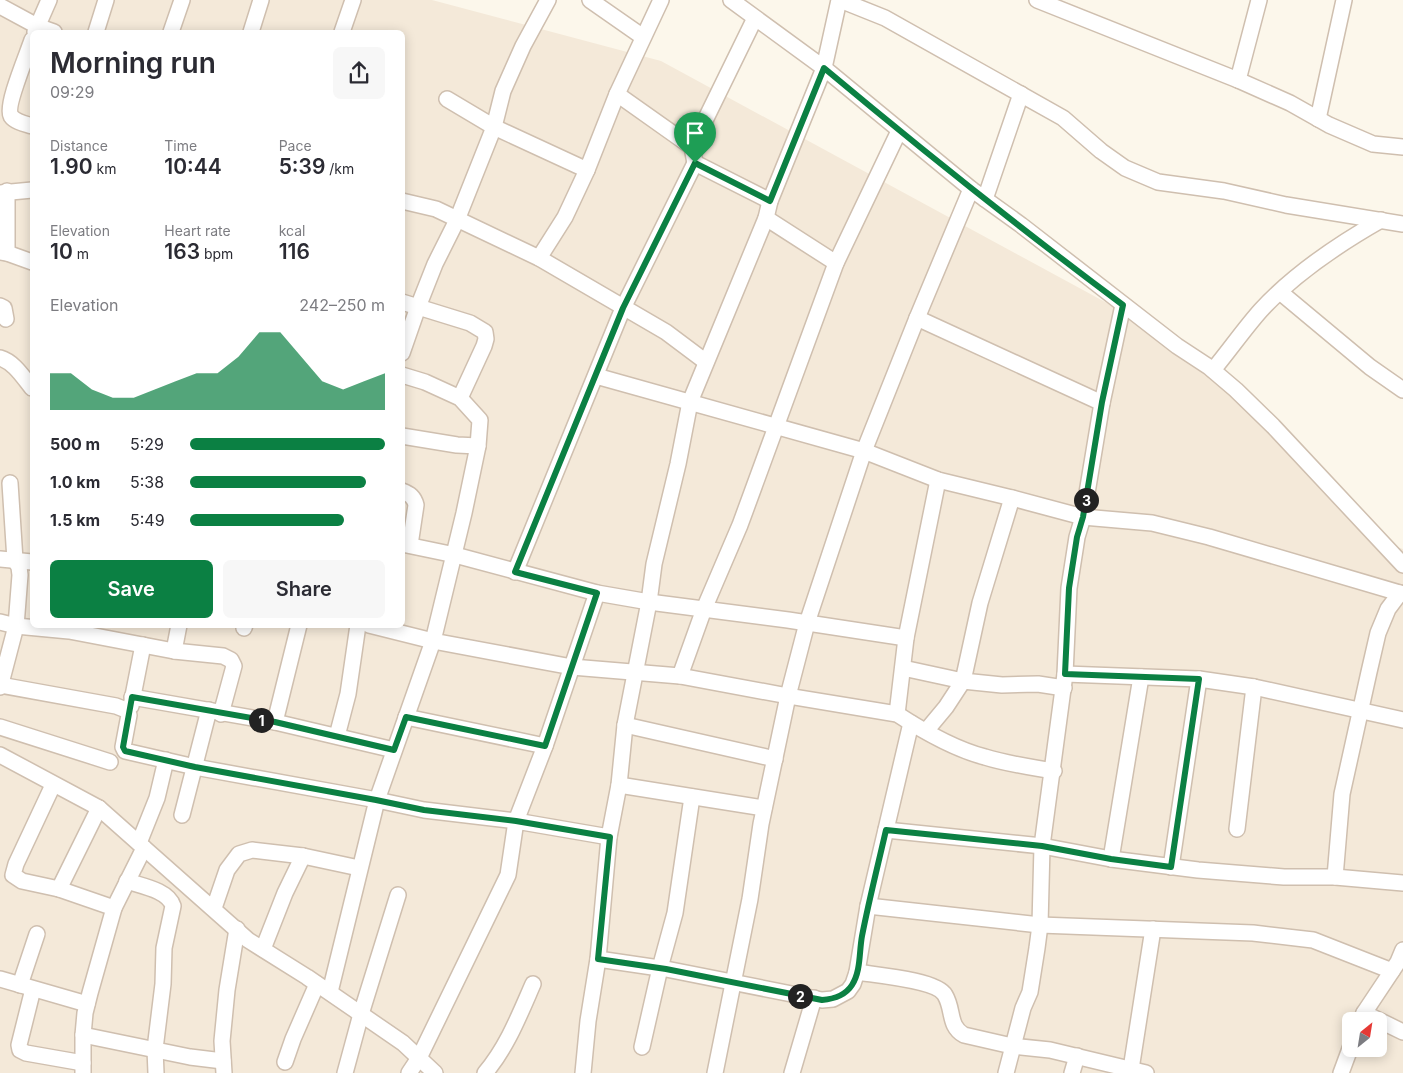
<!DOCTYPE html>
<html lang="en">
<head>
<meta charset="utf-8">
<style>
	body { margin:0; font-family:Inter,sans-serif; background:#f7f7f7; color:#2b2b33; height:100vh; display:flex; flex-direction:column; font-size:19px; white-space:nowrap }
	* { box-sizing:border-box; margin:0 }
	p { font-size:16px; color:#7c7c81 }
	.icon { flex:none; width:28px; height:28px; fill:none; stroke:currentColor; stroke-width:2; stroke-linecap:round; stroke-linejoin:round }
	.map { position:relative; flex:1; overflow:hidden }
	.panel { position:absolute; left:30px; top:30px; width:375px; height:598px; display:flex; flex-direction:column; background:#fff; border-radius:8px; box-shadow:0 2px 12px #0003 }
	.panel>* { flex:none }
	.needle { width:32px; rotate:30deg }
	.fabs { position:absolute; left:1342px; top:1012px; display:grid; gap:10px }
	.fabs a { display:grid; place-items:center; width:45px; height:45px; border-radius:8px; background:#fff; box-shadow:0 2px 12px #0003; font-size:25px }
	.pin { position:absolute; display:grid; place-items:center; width:42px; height:42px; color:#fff; margin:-51px -21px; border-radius:50% 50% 50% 0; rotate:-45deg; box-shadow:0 0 5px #0007 }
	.pin .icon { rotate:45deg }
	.km { position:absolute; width:25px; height:25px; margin:-12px; border-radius:50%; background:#222; color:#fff; font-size:14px; line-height:25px; text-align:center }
	.round { display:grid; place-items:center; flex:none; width:52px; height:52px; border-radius:8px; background:#f7f7f7 }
	.headline { display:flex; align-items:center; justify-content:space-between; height:85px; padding:0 20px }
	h1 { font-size:28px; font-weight:600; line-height:38px }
	.figures { display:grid; grid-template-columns:repeat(3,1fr); gap:8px; height:85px; padding:5px 20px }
	.figures div { display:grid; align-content:center }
	.figures b { font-size:21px; font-weight:600 }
	.figures small { font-size:14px; font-weight:400 }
	.figures p { font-size:14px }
	.chart { height:140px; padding:10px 20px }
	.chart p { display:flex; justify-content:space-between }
	.chart svg { width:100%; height:90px; margin-top:5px; fill:#0b8043; opacity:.7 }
	.cta { display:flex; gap:10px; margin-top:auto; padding:10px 20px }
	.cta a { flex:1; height:58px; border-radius:8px; background:#0b8043; color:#fff; font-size:20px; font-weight:600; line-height:58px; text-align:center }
	.cta a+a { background:#f7f7f7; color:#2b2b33 }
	ul { padding:0 20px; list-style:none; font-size:16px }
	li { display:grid; grid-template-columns:80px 60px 1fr; align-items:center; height:38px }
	li i { height:12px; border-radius:6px; background:#0b8043 }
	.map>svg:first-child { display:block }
</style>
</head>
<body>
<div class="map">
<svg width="1403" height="1073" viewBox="0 0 1403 1073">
	<rect width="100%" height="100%" fill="#fcf7eb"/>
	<path fill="#f4e9d9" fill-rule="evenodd" d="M0,0H432L661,61L1177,341L1397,547L1403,549V1073H0ZM32,32H402V625H32ZM1351,1021H1379V1049H1351Z"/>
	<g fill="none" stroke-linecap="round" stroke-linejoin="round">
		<defs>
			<g id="minor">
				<path d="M590,0L643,37"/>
				<path d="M731,0L824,68L971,189L1021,225L1177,346L1209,367L1236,390L1273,426L1403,565"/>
				<path d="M840,0L885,18L1063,118L1101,151L1125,168L1158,182L1224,191L1286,205L1403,224"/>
				<path d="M1037,0L1238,80L1290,103L1329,125L1373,144L1403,147"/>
				<path d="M0,6L37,26L54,32"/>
				<path d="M35,32L49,0"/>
				<path d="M96,32L106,0"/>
				<path d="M171,32L182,0"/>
				<path d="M251,32L261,0"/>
				<path d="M342,32L353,0"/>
				<path d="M32,40C28,53 5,106 11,116C15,122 26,124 32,126"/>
				<path d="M1238,80L1259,0"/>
				<path d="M617,94L692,147L695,163L770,201"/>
				<path d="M447,99L494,127L587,170"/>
				<path d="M1318,119L1344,0"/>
				<path d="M692,147L755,18"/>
				<path d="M7,191V253"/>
				<path d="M0,193L32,190"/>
				<path d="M985,199L1021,94"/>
				<path d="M402,201L436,209L539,258L666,332L706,362"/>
				<path d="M766,218L836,263"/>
				<path d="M0,252L7,253L32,262"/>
				<path d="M539,258L565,217L587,170L617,94L661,0"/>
				<path d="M1280,292L1370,367L1403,390"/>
				<path d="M402,302L470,323L485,332L486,339L484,346L460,398"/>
				<path d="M0,306L4,308L6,319"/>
				<path d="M917,318L1102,403"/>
				<path d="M402,353L418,307L435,264L457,220L494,127L503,91L523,46L548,0"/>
				<path d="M0,358C14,362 23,377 32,388"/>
				<path d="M1213,370C1229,351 1244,329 1261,310C1295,273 1337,245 1381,220"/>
				<path d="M596,376L864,451L938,480L1012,498L1083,517L1152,523L1209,537L1403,594"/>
				<path d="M402,436L457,445L478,446"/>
				<path d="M402,491C410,494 414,497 416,505L410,545"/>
				<path d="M402,544L455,555L597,593L649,602L788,620L906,638"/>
				<path d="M0,559L32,562"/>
				<path d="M515,572L623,308L695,163"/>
				<path d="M0,622L16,626L69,631L174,651L223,656L231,660L234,666L221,714"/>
				<path d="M369,625L433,641L572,667L680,676L788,696L897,714C923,731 954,749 985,757C1007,764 1031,767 1054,771"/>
				<path d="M244,628L245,625"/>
				<path d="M174,651L179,625"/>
				<path d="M903,668L963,681L1002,685L1038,684L1064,688"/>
				<path d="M1065,674L1199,679L1254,687L1403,720"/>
				<path d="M680,676L704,609L740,525L836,263L899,131"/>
				<path d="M0,685L116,706L126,710L129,715L123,747L125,751L195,767L377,800L424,810L516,821L609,837"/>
				<path d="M0,687L16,626L20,575L19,567L15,560L10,483"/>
				<path d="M132,697L275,722L394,750"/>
				<path d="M131,706L143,645"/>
				<path d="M897,714L906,638L938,480"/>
				<path d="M406,717L545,746"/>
				<path d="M275,722L299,625"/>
				<path d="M625,725L775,759"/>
				<path d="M0,727L110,762"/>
				<path d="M926,731L946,707L963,681L980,603L1012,498"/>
				<path d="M337,736L348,694L358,625"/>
				<path d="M0,755L99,808L248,940L307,977L403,1043L435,1073"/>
				<path d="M53,785L16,864L13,875L22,881L59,889L114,908"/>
				<path d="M619,785L764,808"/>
				<path d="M182,815L209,710"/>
				<path d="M1237,829L1254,687"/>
				<path d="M886,830L1042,846L1111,859L1198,870L1284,877H1335L1403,883"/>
				<path d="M139,843L157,798L166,760"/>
				<path d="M1111,859L1141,677"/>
				<path d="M1171,867L1199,679"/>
				<path d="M1335,877L1342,794L1369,672L1378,633L1388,609L1400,593"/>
				<path d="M127,881C141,886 168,890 173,906L164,948L163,984L155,1049L156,1073"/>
				<path d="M59,889L99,808"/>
				<path d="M868,906L1040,925L1253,933L1313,940L1392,971"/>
				<path d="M214,908L227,870L239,854L252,850L303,856L359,868"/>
				<path d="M263,949L285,893L303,856"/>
				<path d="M598,959L666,969L822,1000L833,999L848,991L853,984L857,972L868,906L911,723"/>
				<path d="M857,972C875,975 937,980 945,995C954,1010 948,1026 964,1035L1012,1046L1050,1050L1146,1073"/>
				<path d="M0,979L87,1004"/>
				<path d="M20,985L37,934"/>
				<path d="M33,989L19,1045L20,1050L26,1053L83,1063"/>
				<path d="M330,992L377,800L433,641L464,513L478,446L480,420L460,398L425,382L402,375"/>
				<path d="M1364,1013L1398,962L1403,950"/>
				<path d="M1361,1021L1364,1013L1403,1032"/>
				<path d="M83,1035L190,1057L223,1061"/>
				<path d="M642,1047L660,968L675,913L692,797"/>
				<path d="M285,1062L293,1039L317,984"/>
				<path d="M1131,1069L1153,929"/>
				<path d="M83,1073V1035L85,1013L90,993L114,908L144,848"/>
				<path d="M224,1073L222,1041L227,990L237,929"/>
				<path d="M345,1073L361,1014L398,895"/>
				<path d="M409,1073L419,1058L508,875L516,821L545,746L597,593"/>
				<path d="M485,1073C507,1047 519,1016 533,984"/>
				<path d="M583,1073L588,1021L598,959L609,837L619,785L625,725L649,602L654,564L678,464L690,402L766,218L770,201L824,68L839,0"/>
				<path d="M715,1073L750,899L761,824L788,696L807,623L864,451L917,318L971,189"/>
				<path d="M792,1073L814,998"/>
				<path d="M1006,1073L1023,1008L1030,992L1037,948L1040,925L1042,846L1065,674L1069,588L1077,537L1083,517L1102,403L1123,305"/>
				<path d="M1072,1073L1077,1056"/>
				<path d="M1341,1073L1351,1046"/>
			</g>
		</defs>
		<use href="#minor" stroke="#cfbfaf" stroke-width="18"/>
		<use href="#minor" stroke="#fff" stroke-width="15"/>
	</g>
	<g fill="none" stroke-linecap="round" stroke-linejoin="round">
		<defs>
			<path id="route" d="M824,68C922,150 1021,229 1123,305L1102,402L1083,517L1077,537L1069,588L1065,674L1199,679L1171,867L1111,859L1042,846L886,830C878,865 869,900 862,936C859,952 861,971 852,985C845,996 834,999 822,1000L666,969L598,959L610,837L516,821L424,810L376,800L195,767L125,751L123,747L132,697L275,722L394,750L406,717L545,746L597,593L515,572L623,308L695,163L770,201Z"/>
		</defs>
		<use href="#route" stroke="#fff" stroke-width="10"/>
		<use href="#route" stroke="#0b8043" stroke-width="6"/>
	</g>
</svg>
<div class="fabs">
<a><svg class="needle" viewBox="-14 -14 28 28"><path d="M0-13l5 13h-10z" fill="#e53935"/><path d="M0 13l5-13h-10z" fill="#7c7c81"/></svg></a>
</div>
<div class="pin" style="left:695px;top:163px;background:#1e9e55"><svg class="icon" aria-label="arrive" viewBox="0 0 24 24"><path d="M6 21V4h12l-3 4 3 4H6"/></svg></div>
<b class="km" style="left:261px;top:720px">1</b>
<b class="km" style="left:800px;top:996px">2</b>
<b class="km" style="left:1086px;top:500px">3</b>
<section class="panel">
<div class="headline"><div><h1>Morning run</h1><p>09:29</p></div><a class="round"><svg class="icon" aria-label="share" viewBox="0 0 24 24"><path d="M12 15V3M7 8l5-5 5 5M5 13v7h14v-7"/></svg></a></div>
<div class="figures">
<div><p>Distance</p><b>1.90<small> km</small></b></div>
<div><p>Time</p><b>10:44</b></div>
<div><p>Pace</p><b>5:39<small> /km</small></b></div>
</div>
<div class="figures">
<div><p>Elevation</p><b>10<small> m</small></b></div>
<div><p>Heart rate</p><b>163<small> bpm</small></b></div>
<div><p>kcal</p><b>116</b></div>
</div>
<div class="chart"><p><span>Elevation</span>242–250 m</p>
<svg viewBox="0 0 160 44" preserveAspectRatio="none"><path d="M0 44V26L10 26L20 34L30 38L40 38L50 34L60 30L70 26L80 26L90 18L100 6L110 6L120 18L130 30L140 34L150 30L160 26V44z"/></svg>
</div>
<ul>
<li><b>500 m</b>5:29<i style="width:100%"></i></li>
<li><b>1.0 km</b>5:38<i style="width:90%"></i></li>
<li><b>1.5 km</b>5:49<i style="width:79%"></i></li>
</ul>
<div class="cta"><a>Save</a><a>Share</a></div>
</section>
</div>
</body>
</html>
